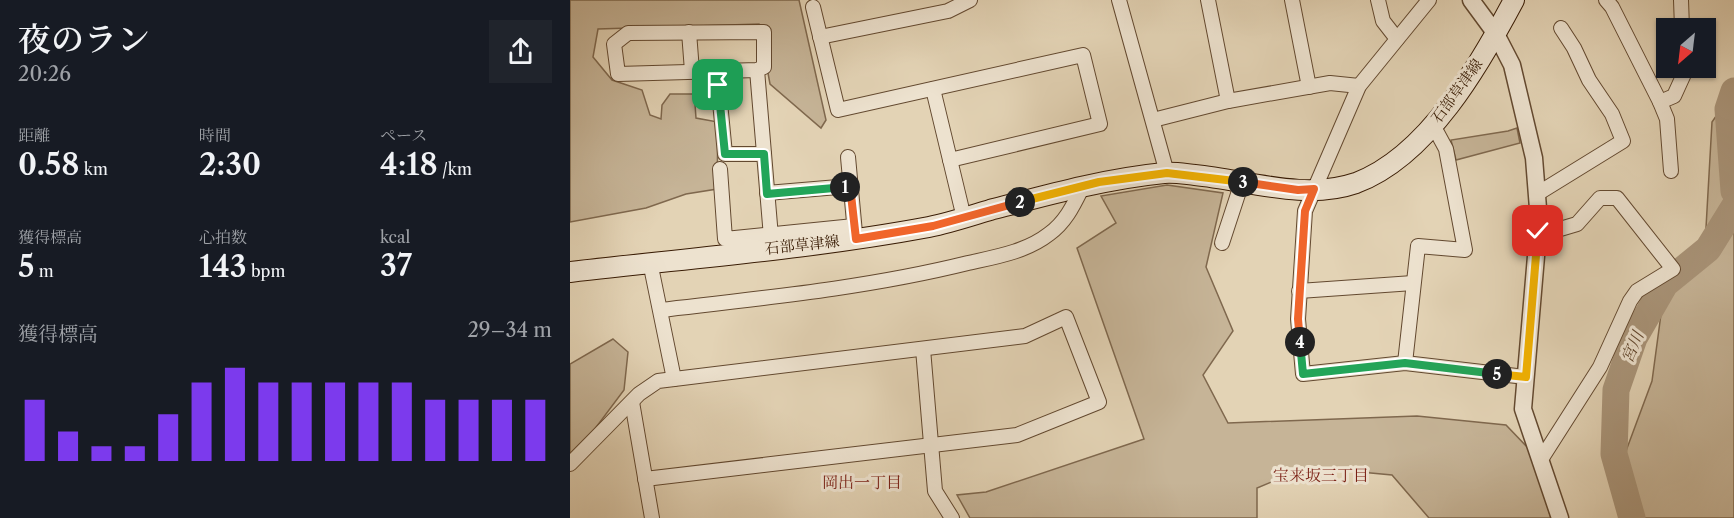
<!DOCTYPE html>
<html lang="ja">
<head>
<meta charset="utf-8">
<style>
	body { margin:0; font-family:"Libre Caslon Text","Noto Serif JP",serif; background:#20242c; color:#f1f3f6; height:100vh; display:flex; flex-direction:column; font-size:22px; white-space:nowrap }
	* { box-sizing:border-box; margin:0 }
	p { font-size:20px; color:#9ea1a6 }
	.icon { flex:none; width:33px; height:33px; fill:none; stroke:currentColor; stroke-width:2; stroke-linecap:round; stroke-linejoin:round }
	.map { position:relative; flex:1; overflow:hidden }
	.panel { display:flex; flex-direction:column; background:#171b24; width:570px }
	.panel>* { flex:none }
	.needle { width:39px; rotate:208deg }
	.tools { position:absolute; left:1086px; top:18px; display:grid; gap:12px }
	.tools a { display:grid; place-items:center; width:60px; height:60px; border-radius:0px; background:#171b24; box-shadow:0 2px 4px #0004; font-size:30px }
	.pin { position:absolute; display:grid; place-items:center; width:51px; height:51px; color:#fff; margin:-26px; border-radius:12px; box-shadow:0 3px 9px #0006 }
	.km { position:absolute; width:30px; height:30px; margin:-15px; border-radius:50%; background:#222; color:#fff; font-size:16px; line-height:30px; text-align:center }
	.round { display:grid; place-items:center; flex:none; width:63px; height:63px; border-radius:0px; background:#20242c }
	.summary { display:flex; align-items:center; justify-content:space-between; height:102px; padding:0 18px }
	h1 { font-size:33px; font-weight:600; line-height:45px }
	.figures { display:grid; grid-template-columns:repeat(3,1fr); gap:9px; height:102px; padding:6px 18px }
	.figures div { display:grid; align-content:center }
	.figures b { font-size:30px; font-weight:600 }
	.figures small { font-size:16px; font-weight:400 }
	.figures p { font-size:16px }
	.chart { height:168px; padding:12px 18px }
	.chart p { display:flex; justify-content:space-between }
	.chart svg { width:100%; height:108px; margin-top:6px; stroke:#7c3aed; stroke-width:6 }
	main { display:flex; flex:1; min-height:0 }
	.map>svg:first-child { display:block }
</style>
</head>
<body>
<main>
<section class="panel">
<div class="summary"><div><h1>夜のラン</h1><p>20:26</p></div><a class="round"><svg class="icon" aria-label="share" viewBox="0 0 24 24"><path d="M12 15V3M7 8l5-5 5 5M5 13v7h14v-7"/></svg></a></div>
<div class="figures">
<div><p>距離</p><b>0.58<small> km</small></b></div>
<div><p>時間</p><b>2:30</b></div>
<div><p>ペース</p><b>4:18<small> /km</small></b></div>
</div>
<div class="figures">
<div><p>獲得標高</p><b>5<small> m</small></b></div>
<div><p>心拍数</p><b>143<small> bpm</small></b></div>
<div><p>kcal</p><b>37</b></div>
</div>
<div class="chart"><p><span>獲得標高</span>29–34 m</p>
<svg viewBox="0 0 160 44" preserveAspectRatio="none"><path d="M5 44V19M15 44V32M25 44V38M35 44V38M45 44V25M55 44V12M65 44V6M75 44V12M85 44V12M95 44V12M105 44V12M115 44V12M125 44V19M135 44V19M145 44V19M155 44V19"/></svg>
</div>
</section>
<div class="map">
<svg width="1164" height="518" viewBox="0 0 1164 518">
	<rect width="100%" height="100%" fill="#e3d3b5"/>
	<filter id="stains"><feTurbulence type="fractalNoise" baseFrequency=".00333" numOctaves="4"/><feColorMatrix values="0 0 0 0 .2 0 0 0 0 .09 0 0 0 0 .02 0 0 0 .5 -.17"/></filter>
	<radialGradient id="worn" r=".72"><stop offset=".6" stop-color="#630" stop-opacity="0"/><stop offset="1" stop-color="#630" stop-opacity=".3"/></radialGradient>
	<g fill="#c6b497" stroke="#7f684e" stroke-width="1.5">
		<path d="M0,0H229L256,120L251,128L200,84L189,24L28,29L23,57L42,80L72,90L80,115L91,119L92,105L100,94H144L145,104H125L126,118L148,122L147,189L116,194L76,208L0,222Z"/>
		<path d="M1164,90V518H1064L1053,459L1082,381L1094,292L1134,263L1142,122Z"/>
		<path d="M947,128L950,143L886,160L881,140L938,131Z"/>
		<path d="M597,185L653,193L636,267L663,331L633,375L658,423L847,416L936,425L960,450L981,518H859L822,475L737,467L687,488V518H400L387,495L416,492L574,439L507,248L546,223L531,196Z"/>
		<path d="M43,339L58,352L54,390L0,462V364Z"/>
	</g>
	<g fill="none" stroke-linecap="round" stroke-linejoin="round">
		<g stroke="#a99479" stroke-width="27">
			<path d="M1164,91L1158,109L1164,191"/>
			<path d="M1062,518L1044,454L1046,390L1064,338L1095,284L1138,249L1164,207"/>
		</g>
		<defs>
			<g id="minor">
				<path d="M549,0L597,173"/>
				<path d="M638,0L658,101"/>
				<path d="M722,0L739,87"/>
				<path d="M808,0L813,21L827,39"/>
				<path d="M859,0L789,86L735,211L728,319L733,374L835,363L955,377"/>
				<path d="M1036,0L1042,7L1090,102"/>
				<path d="M1111,0L1112,28"/>
				<path d="M243,7L268,110L513,55L530,124L380,160"/>
				<path d="M119,32L122,71"/>
				<path d="M250,37L378,11L400,0"/>
				<path d="M187,70L194,67V32L58,33L44,44L48,74L187,70L202,249"/>
				<path d="M147,71L155,154H194"/>
				<path d="M363,89L394,218"/>
				<path d="M583,120L658,101L760,83L789,86"/>
				<path d="M278,157L285,233"/>
				<path d="M150,169L155,239L284,226"/>
				<path d="M1101,171L1097,119L1090,102L1104,96L1114,74L1113,68"/>
				<path d="M197,193L280,186"/>
				<path d="M967,194L1053,141L1042,114L1019,80L1004,48L991,28"/>
				<path d="M968,231L980,232L1007,224L1030,198H1047L1103,269L1067,291L1060,301L1030,367L970,461"/>
				<path d="M652,243L672,182"/>
				<path d="M80,262L104,379"/>
				<path d="M729,291L843,283"/>
				<path d="M91,310C193,298 297,288 398,263C425,257 456,252 479,234C496,222 504,204 513,186"/>
				<path d="M353,349L365,491L382,518"/>
				<path d="M835,363L848,246L895,250L876,149L863,125"/>
				<path d="M62,402L82,518"/>
				<path d="M0,464L69,394L88,381L455,336L496,317L529,402L447,435L75,479"/>
			</g>
			<path id="tertiary" d="M901,0L926,34L942,65L964,158L969,221L953,409L990,518"/>
			<path id="secondary" d="M0,272C120,258 241,249 359,227C379,223 400,216 420,210C477,195 534,179 594,173C604,172 615,174 625,175C677,180 734,201 786,183C858,156 910,64 944,0"/>
		</defs>
		<use href="#minor" stroke="#634930" stroke-width="16"/>
		<use href="#tertiary" stroke="#634930" stroke-width="19"/>
		<use href="#secondary" stroke="#381b04" stroke-width="22"/>
		<use href="#minor" stroke="#ede2cf" stroke-width="14"/>
		<use href="#tertiary" stroke="#ede2cf" stroke-width="16"/>
		<use href="#secondary" stroke="#ede2cf" stroke-width="20"/>
	</g>
	<g fill="none" stroke-linecap="round" stroke-linejoin="round">
		<defs>
			<path id="split-1" d="M148,85L155,154H194L197,194L275,187"/>
			<path id="split-2" d="M275,187L280,186L286,239L363,226L450,202"/>
			<path id="split-3" d="M450,202L529,182L597,173L673,182"/>
			<path id="split-4" d="M673,182L728,190L744,189L735,211L728,319L730,342"/>
			<path id="split-5" d="M730,342L733,374L835,363L927,374"/>
			<path id="split-6" d="M927,374L956,377L968,231"/>
		</defs>
		<use href="#split-1" stroke="#fff" stroke-width="12"/>
		<use href="#split-2" stroke="#fff" stroke-width="12"/>
		<use href="#split-3" stroke="#fff" stroke-width="12"/>
		<use href="#split-4" stroke="#fff" stroke-width="12"/>
		<use href="#split-5" stroke="#fff" stroke-width="12"/>
		<use href="#split-6" stroke="#fff" stroke-width="12"/>
		<use href="#split-1" stroke="#22a559" stroke-width="8"/>
		<use href="#split-2" stroke="#f0652b" stroke-width="8"/>
		<use href="#split-3" stroke="#f5b400" stroke-width="8"/>
		<use href="#split-4" stroke="#f0652b" stroke-width="8"/>
		<use href="#split-5" stroke="#22a559" stroke-width="8"/>
		<use href="#split-6" stroke="#f5b400" stroke-width="8"/>
	</g>
	<g text-anchor="middle" stroke-width="6" stroke-linejoin="round" paint-order="stroke">
		<g font-size="15" fill="#381b04" stroke="#ede2cf">
			<text transform="translate(887 91) rotate(-54)" y="5">石部草津線</text>
			<text transform="translate(232 245) rotate(-6)" y="5">石部草津線</text>
		</g>
		<g font-size="16" font-style="italic" fill="#60452d" stroke="#ede2cf">
			<text transform="translate(1062 347) rotate(-67)" y="6">宮川</text>
		</g>
		<g font-size="16" fill="#7a1f14" stroke="#ede2cf">
			<text x="751" y="481">宝来坂三丁目</text>
			<text x="292" y="488">岡出一丁目</text>
		</g>
	</g>
	<rect width="100%" height="100%" filter="url(#stains)"/>
	<rect width="100%" height="100%" fill="url(#worn)"/>
</svg>
<div class="tools">
<a><svg class="needle" viewBox="-14 -14 28 28"><path d="M0-13l5 13h-10z" fill="#e53935"/><path d="M0 13l5-13h-10z" fill="#9ea1a6"/></svg></a>
</div>
<div class="pin" style="left:148px;top:85px;background:#1e9e55"><svg class="icon" aria-label="arrive" viewBox="0 0 24 24"><path d="M6 21V4h12l-3 4 3 4H6"/></svg></div>
<div class="pin" style="left:968px;top:231px;background:#d93025"><svg class="icon" aria-label="check" viewBox="0 0 24 24"><path d="M5 12l5 5 9-10"/></svg></div>
<b class="km" style="left:275px;top:187px">1</b>
<b class="km" style="left:450px;top:202px">2</b>
<b class="km" style="left:673px;top:182px">3</b>
<b class="km" style="left:730px;top:342px">4</b>
<b class="km" style="left:927px;top:374px">5</b>
</div>
</main>
</body>
</html>
